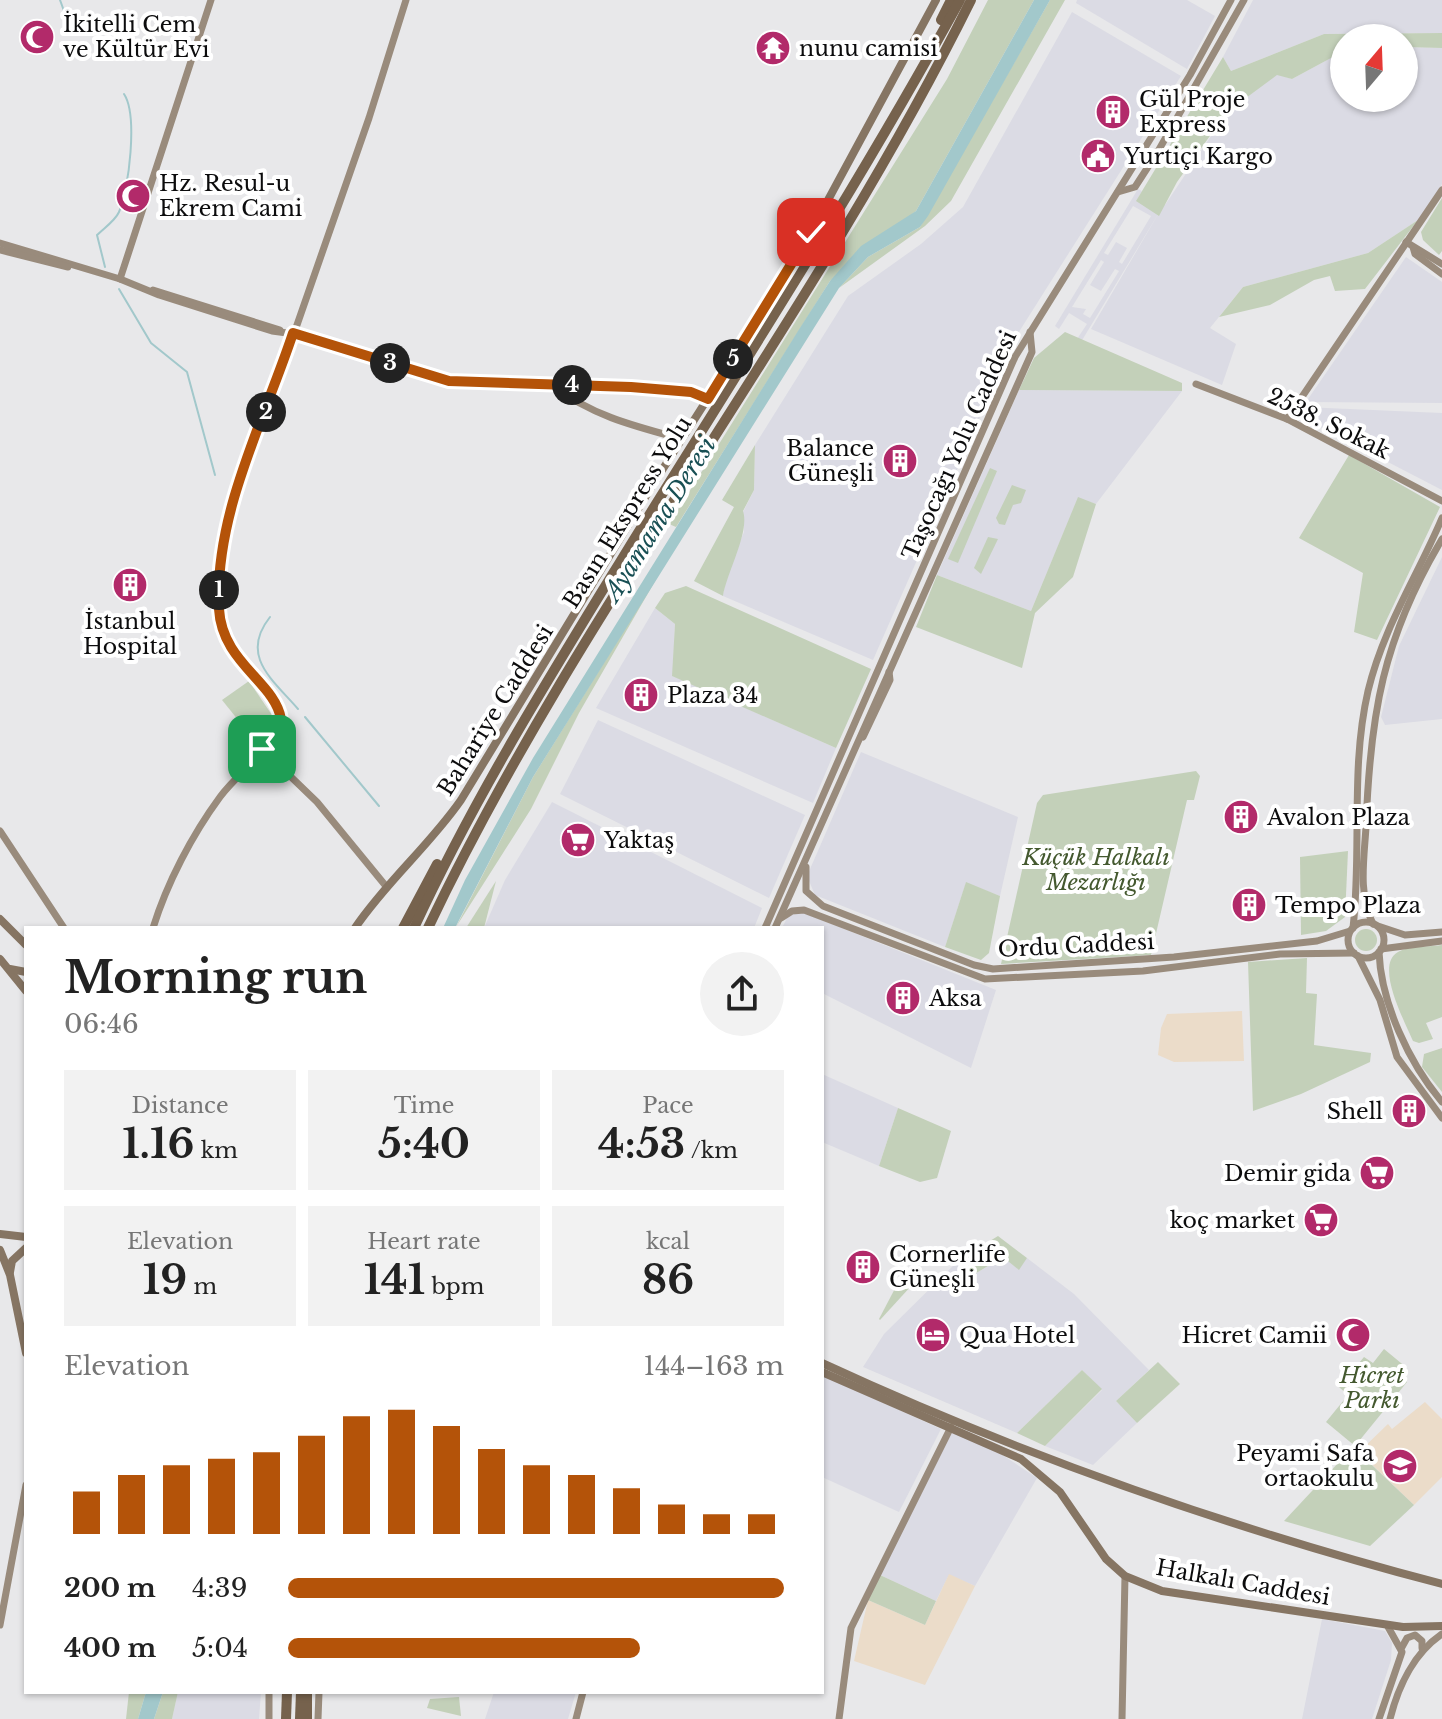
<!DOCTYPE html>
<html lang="en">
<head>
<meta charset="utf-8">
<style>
	body { margin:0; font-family:"Libre Baskerville",serif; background:#f2f2f2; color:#222; height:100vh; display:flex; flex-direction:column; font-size:30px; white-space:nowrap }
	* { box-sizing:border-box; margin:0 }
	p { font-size:26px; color:#767676 }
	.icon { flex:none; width:44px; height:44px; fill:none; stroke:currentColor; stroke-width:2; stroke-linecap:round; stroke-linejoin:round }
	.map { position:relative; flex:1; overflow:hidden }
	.details { position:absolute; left:24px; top:926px; width:800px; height:768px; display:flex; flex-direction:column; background:#fff; border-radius:0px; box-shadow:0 2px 6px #0004 }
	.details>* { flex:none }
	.needle { width:52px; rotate:19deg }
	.tools { position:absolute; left:1330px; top:24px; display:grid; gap:16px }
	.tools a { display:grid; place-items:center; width:88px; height:88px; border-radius:50%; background:#fff; box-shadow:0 2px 6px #0004; font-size:40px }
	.pin { position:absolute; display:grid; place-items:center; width:68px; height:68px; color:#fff; margin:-34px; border-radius:16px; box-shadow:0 4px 12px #0006 }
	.km { position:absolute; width:40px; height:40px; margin:-20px; border-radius:50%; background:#222; color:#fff; font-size:22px; line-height:40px; text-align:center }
	.round { display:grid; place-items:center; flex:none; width:84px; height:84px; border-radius:42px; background:#f2f2f2 }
	.overview { display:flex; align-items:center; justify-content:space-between; height:136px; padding:0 40px }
	h1 { font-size:44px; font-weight:700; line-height:60px }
	.metrics { display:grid; grid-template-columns:repeat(3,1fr); gap:12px; height:136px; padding:8px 40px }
	.metrics div { display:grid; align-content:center; border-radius:0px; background:#f2f2f2; text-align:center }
	.metrics b { font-size:40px; font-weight:700 }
	.metrics small { font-size:22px; font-weight:400 }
	.metrics p { font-size:22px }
	.chart { height:224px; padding:16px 40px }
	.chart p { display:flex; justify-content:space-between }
	.chart svg { width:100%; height:144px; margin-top:8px; stroke:#b45309; stroke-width:6 }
	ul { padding:0 40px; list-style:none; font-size:26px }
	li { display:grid; grid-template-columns:128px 96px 1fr; align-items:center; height:60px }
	li i { height:20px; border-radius:10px; background:#b45309 }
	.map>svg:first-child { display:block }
</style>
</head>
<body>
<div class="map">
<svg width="1442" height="1719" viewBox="0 0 1442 1719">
	<rect width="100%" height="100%" fill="#e8e8ea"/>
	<g fill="#dbdbe4" fill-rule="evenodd">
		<path d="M1077,0H1187L1215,16L1187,69L1076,3Z"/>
		<path d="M1253,0H1442V33L1324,34L1231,71L1223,57Z"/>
		<path d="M1072,12L1181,76L1015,338L873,660L723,596L727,572L744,532L743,512L754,490L755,445L848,296L921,244L963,207Z"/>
		<path d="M1404,47L1442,48V184L1438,192L1418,220L1368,253L1243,287L1210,328L1236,344L1222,385L1091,329L1160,211L1081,342L1077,339L1087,324L1069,313L1059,329L1055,326L1138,189L1142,191L1137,200L1165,205L1227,112L1277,74L1292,79L1344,51V98H1404ZM1133,206L1151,216L1122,264L1119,262L1127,248L1116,242L1108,255L1104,253ZM1101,260L1104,262L1090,285L1101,291L1115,269L1119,271L1090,318L1083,314L1086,309L1072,307Z"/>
		<path d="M1406,257L1442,282V403L1306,402Z"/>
		<path d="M1019,390L1182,391L1096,504L1078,498L1031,611L937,575Z"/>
		<path d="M1303,407L1442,413V490L1297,415Z"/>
		<path d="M1442,557V719L1385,725L1381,717L1399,646Z"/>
		<path d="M655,608L675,624L673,676L836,748L813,803L596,708Z"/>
		<path d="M598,720L805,815L769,898L560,794Z"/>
		<path d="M861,752L1018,817L1000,896L966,883L945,947L815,895L807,876Z"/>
		<path d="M552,802L762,908L754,928H484L505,880Z"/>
		<path d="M802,912L996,990L971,1068L822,993V928H782L788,916Z"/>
		<path d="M822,1074L898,1108L879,1166L822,1142Z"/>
		<path d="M1004,1257L1018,1269L1027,1258L1074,1294L1149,1370L1116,1401L1137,1423L1093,1465L1045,1446L1102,1390L1082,1370L1017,1433L863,1367L884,1334L959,1260L973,1275Z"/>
		<path d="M822,1375L941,1429L899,1512L822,1477Z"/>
		<path d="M951,1432L1001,1454L1037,1478L975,1586L949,1575L936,1601L880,1575Z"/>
		<path d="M1322,1619L1385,1631L1392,1643L1391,1660L1372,1719H1302Z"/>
		<path d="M178,1692H261L259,1719H172Z"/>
		<path d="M494,1692H576L568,1719H485Z"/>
	</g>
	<g fill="#ebdcc9">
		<path d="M1242,1011L1244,1061L1174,1062L1158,1055L1161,1028L1167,1014Z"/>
		<path d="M1425,1402L1442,1419V1477L1414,1505L1359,1452L1388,1424L1392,1429Z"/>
		<path d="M949,1574L975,1586L925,1685L854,1661L868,1600L925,1625Z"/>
	</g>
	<g fill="#c3d0b9">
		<path d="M988,0H1034L916,211L830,281L676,527L669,524L947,79Z"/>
		<path d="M1050,0H1065L951,201L925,226L839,288L868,257L920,227Z"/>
		<path d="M1442,33V48L1404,47V38H1344V51L1292,79L1277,75L1227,112L1177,182L1159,216L1136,201L1223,57L1231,71L1324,34Z"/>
		<path d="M1442,198V251L1439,255L1423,240L1421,232Z"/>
		<path d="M1418,220L1365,289L1335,291L1330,276L1314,280L1270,305L1219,317L1243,287L1368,253Z"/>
		<path d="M1065,332L1182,383V391L1019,390L1034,358Z"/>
		<path d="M755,445L754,490L743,511C750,532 727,572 723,596L694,581L734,507L722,500Z"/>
		<path d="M1349,455L1440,507L1377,640L1354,632L1363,573L1299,538Z"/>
		<path d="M990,468L997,471L958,563L948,559Z"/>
		<path d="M1012,485L1026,490L1021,503L1013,505L1005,525L999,524L996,518Z"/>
		<path d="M1078,497L1096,504L1073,577L1035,613L1022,668L916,627L937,575L1031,611Z"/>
		<path d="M988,537L998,539L981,574L974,568Z"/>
		<path d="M662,569L579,713L531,809L456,927L533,777Z"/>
		<path d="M686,586L871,669L836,748L672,676L675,624L655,608L665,593Z"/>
		<path d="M249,681L272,715L270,728L255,741L222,700Z"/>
		<path d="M1196,771L1200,776L1194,800H1187L1151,955L1001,964L1037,803L1043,795Z"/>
		<path d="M1348,851L1345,917L1326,931L1301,935L1300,857Z"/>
		<path d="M496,881L484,928H466Z"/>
		<path d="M966,882L1000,896L989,953L981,960L945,947Z"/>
		<circle cx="1366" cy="940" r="11"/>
		<path d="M1442,945V1017L1426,1023L1433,1039L1419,1043L1413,1041C1405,1022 1374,965 1398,952C1408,946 1430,947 1442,945Z"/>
		<path d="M1307,958L1306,993L1317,994L1314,1045L1371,1053L1370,1062L1301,1094L1253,1111L1248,962Z"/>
		<path d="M1442,1048V1092L1422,1067L1424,1054Z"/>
		<path d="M898,1108L951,1131L937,1178L920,1182L879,1166Z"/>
		<path d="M998,1236L1027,1258L1019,1270L1003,1257L973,1275L959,1260Z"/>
		<path d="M901,1277L912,1285L880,1320L879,1319Z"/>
		<path d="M1384,1349L1407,1368L1401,1376L1407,1382L1355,1446L1326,1422L1348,1395L1339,1387L1364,1357L1373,1363Z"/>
		<path d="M1158,1362L1180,1384L1137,1423L1116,1401Z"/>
		<path d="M1082,1370L1102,1389L1045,1446L1017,1433Z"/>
		<path d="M1353,1447L1414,1505L1370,1546L1284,1521Z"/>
		<path d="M880,1575L936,1601L925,1625L868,1600Z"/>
		<path d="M129,1692H146L138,1719H126Z"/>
		<path d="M163,1692H178L172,1719H154Z"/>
		<path d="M459,1697L461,1716L427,1708L430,1699Z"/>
	</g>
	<g fill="#a2c8cb">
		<path d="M1034,0H1050L928,216L920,227L868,257L839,288L533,777L455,928H443L465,880L533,758L798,331L830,281L861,246L916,211Z"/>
		<path d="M146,1692H163L154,1719H138Z"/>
	</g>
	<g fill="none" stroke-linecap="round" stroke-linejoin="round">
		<g stroke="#a2c8cb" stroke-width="2">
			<path d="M60,0L64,11"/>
			<path d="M105,267L97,235C104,228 115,221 119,212C129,189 138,115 124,94"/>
			<path d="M119,289L151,343L187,372L215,475"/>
			<path d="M270,617C239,656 273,680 298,709"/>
			<path d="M305,717L379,806"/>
		</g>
		<g stroke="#998b7c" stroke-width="7">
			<path d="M1118,192L1135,187L1157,153L1244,0"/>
			<path d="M1406,242L1442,264"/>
			<path d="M0,243L120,279L159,295L272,331L302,335L434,378L691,392L708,399"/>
			<path d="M1413,247L1415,254L1442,274"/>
			<path d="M0,250L68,267"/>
			<path d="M120,279L211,0"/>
			<path d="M153,290L280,330"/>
			<path d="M1196,384L1287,419L1442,501"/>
			<path d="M553,386C593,416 634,426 682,439"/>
			<path d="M1287,419L1442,190"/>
			<path d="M863,737L890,680L889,672"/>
			<path d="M262,749L317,802L385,885"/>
			<path d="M0,831L64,928"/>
			<path d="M806,867V891L823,906L974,965L993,969L1174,957L1317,941L1350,931"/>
			<path d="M781,918L792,911L804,910L985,979L1143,971L1280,954L1354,953"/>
			<circle cx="1366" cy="940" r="18"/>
			<path d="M1373,924C1358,894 1364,860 1366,827C1370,714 1383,638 1442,539"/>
			<path d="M1378,926L1405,935L1442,932"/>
			<path d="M153,928C167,883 192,835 220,797C238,772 273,750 281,721C270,694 248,674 232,650C209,618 220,566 226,529L369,118L406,0"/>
			<path d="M765,928L1015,357L1190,75L1231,0"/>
			<path d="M775,928L1032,352L1030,332"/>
			<path d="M1353,928C1362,849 1350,769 1368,691C1383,628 1417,577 1442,518"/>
			<path d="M1381,949L1442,941"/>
			<path d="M1379,952C1381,1003 1409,1063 1442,1102"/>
			<path d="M1358,956L1380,1000L1397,1057L1442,1118"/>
			<path d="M0,1625L26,1485"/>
			<path d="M1402,1647L1407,1638L1415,1635L1422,1641V1648"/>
			<path d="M269,1719V1692"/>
			<path d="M318,1719L319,1692"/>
			<path d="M576,1719L583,1692"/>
			<path d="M839,1719L851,1628L951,1427"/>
			<path d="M1122,1719L1125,1576"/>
			<path d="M1379,1719L1402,1652L1387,1625"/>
			<path d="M1390,1719C1398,1687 1414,1653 1442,1634"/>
		</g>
		<g stroke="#867563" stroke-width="8">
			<path d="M0,919L26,945"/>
			<path d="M355,928C386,882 429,846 461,800L652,486L794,263L936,0"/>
			<path d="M0,959L26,991"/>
			<path d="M10,969L26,972"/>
			<path d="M0,1234L26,1237"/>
			<path d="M0,1250L10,1275L26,1353"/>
			<path d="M10,1272L12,1261L26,1248"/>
			<path d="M822,1363C1021,1455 1229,1528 1442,1584"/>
			<path d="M822,1372L1021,1459L1060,1492L1106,1559L1125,1576L1162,1591L1403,1627L1442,1626"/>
		</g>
		<g stroke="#76624d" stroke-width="10">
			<path d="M941,20L951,0"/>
			<path d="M403,928L437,864"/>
			<path d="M414,928C475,796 552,673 628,549C741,367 857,188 960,0"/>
			<path d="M428,928C582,604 812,322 971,0"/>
			<path d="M286,1719L287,1692"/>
			<path d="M300,1719L301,1692"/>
			<path d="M307,1719V1692"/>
		</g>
	</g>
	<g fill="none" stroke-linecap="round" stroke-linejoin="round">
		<defs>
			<path id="route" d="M262,749C269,741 283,731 281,719C275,682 222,663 219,609C214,514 264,421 293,333L449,381L631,387L691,392L708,399L811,232"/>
		</defs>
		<use href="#route" stroke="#fff" stroke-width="16"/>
		<use href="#route" stroke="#b45309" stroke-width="10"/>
	</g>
	<defs>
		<symbol id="mosque-disc" viewBox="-11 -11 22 22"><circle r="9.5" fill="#b22a6a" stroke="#fff"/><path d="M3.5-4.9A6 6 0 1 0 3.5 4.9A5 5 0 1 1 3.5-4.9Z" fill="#fff"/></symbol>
		<symbol id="temple-disc" viewBox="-11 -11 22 22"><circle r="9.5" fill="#b22a6a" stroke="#fff"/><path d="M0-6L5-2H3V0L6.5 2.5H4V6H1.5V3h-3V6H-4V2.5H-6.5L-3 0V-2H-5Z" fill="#fff"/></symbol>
		<symbol id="building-disc" viewBox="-11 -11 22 22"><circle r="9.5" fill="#b22a6a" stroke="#fff"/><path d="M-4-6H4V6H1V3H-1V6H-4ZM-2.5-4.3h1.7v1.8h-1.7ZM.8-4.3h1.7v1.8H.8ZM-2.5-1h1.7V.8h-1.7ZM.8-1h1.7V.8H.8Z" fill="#fff"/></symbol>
		<symbol id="civic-disc" viewBox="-11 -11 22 22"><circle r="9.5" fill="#b22a6a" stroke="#fff"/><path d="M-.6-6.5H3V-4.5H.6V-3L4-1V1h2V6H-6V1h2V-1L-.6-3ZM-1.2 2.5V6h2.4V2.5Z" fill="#fff"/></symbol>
		<symbol id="supermarket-disc" viewBox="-11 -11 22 22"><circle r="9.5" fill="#b22a6a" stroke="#fff"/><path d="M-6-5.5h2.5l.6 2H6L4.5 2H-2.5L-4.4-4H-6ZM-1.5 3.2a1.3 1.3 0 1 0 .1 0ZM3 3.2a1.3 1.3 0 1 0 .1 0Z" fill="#fff"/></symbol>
		<symbol id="hotel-disc" viewBox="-11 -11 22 22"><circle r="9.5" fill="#b22a6a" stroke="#fff"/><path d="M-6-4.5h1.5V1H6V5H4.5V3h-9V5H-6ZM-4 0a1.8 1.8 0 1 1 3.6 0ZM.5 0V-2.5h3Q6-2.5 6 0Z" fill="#fff"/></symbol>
		<symbol id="school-disc" viewBox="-11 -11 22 22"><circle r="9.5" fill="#b22a6a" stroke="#fff"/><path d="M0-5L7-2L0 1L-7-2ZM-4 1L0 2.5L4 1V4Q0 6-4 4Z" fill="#fff"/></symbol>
	</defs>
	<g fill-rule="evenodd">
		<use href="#mosque-disc" x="17" y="17" width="40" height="40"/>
		<use href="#temple-disc" x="753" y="28" width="40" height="40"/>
		<use href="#building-disc" x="1093" y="92" width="40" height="40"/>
		<use href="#civic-disc" x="1078" y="136" width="40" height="40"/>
		<use href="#mosque-disc" x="113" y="176" width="40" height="40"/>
		<use href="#building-disc" x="880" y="441" width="40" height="40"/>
		<use href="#building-disc" x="110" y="565" width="40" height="40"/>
		<use href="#building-disc" x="621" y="675" width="40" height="40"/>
		<use href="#building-disc" x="1221" y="797" width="40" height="40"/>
		<use href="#supermarket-disc" x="558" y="820" width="40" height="40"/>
		<use href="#building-disc" x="1229" y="885" width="40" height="40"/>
		<use href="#building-disc" x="883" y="978" width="40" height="40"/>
		<use href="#building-disc" x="1389" y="1091" width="40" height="40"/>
		<use href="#supermarket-disc" x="1357" y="1153" width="40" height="40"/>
		<use href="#supermarket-disc" x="1301" y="1200" width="40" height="40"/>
		<use href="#building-disc" x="843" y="1247" width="40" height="40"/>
		<use href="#hotel-disc" x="913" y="1315" width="40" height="40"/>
		<use href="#mosque-disc" x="1333" y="1315" width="40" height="40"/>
		<use href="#school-disc" x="1380" y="1446" width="40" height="40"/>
	</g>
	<g text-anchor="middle" stroke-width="8" stroke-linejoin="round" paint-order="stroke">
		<g font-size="22" fill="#0c0c0d" stroke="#fff" text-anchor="start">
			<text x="63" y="32">İkitelli Cem<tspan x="63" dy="25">ve Kültür Evi</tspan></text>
			<text x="799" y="56">nunu camisi</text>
			<text x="1139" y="107">Gül Proje<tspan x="1139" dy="25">Express</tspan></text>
			<text x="1124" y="164">Yurtiçi Kargo</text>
			<text x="159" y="191">Hz. Resul-u<tspan x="159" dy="25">Ekrem Cami</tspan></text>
			<text x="874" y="456" text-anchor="end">Balance<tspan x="874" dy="25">Güneşli</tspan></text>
			<text x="130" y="629" text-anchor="middle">İstanbul<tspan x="130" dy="25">Hospital</tspan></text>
			<text x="667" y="703">Plaza 34</text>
			<text x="1267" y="825">Avalon Plaza</text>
			<text x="604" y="848">Yaktaş</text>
			<text x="1275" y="913">Tempo Plaza</text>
			<text x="929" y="1006">Aksa</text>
			<text x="1383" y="1119" text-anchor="end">Shell</text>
			<text x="1351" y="1181" text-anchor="end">Demir gida</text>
			<text x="1295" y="1228" text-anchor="end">koç market</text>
			<text x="889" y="1262">Cornerlife<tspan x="889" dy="25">Güneşli</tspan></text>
			<text x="959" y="1343">Qua Hotel</text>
			<text x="1327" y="1343" text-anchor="end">Hicret Camii</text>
			<text x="1374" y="1461" text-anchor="end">Peyami Safa<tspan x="1374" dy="25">ortaokulu</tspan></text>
		</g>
		<g font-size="22" fill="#0c0c0d" stroke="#fff">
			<text transform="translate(1329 423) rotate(26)" y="8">2538. Sokak</text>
			<text transform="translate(959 445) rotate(-66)" y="8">Taşocağı Yolu Caddesi</text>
			<text transform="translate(627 512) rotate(-58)" y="8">Basın Ekspress Yolu</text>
			<text transform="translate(495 710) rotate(-58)" y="8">Bahariye Caddesi</text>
			<text transform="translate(1076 945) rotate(-3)" y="8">Ordu Caddesi</text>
			<text transform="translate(1243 1582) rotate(10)" y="8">Halkalı Caddesi</text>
		</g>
		<g font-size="22" font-style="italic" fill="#44592f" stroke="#fff">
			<text x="1096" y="865">Küçük Halkalı<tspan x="1096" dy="25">Mezarlığı</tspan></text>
			<text x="1372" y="1383">Hicret<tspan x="1372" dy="25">Parkı</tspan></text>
		</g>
		<g font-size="24" font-style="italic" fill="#184f54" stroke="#fff">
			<text transform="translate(660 519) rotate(-58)" y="8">Ayamama Deresi</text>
		</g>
	</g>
</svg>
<div class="tools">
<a><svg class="needle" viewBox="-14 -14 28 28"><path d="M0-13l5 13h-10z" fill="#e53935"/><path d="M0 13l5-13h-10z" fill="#767676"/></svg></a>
</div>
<div class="pin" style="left:262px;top:749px;background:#1e9e55"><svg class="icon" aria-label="arrive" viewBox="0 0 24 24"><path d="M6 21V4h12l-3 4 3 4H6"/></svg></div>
<div class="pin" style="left:811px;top:232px;background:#d93025"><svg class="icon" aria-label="check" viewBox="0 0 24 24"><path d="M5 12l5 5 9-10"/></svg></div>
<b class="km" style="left:219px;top:590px">1</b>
<b class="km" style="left:266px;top:412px">2</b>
<b class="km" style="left:390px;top:363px">3</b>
<b class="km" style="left:572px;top:385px">4</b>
<b class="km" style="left:733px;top:359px">5</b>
<section class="details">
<div class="overview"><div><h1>Morning run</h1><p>06:46</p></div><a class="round"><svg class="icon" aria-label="share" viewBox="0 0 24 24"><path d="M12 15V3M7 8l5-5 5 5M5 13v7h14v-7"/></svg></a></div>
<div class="metrics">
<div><p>Distance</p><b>1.16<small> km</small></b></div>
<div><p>Time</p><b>5:40</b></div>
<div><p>Pace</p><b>4:53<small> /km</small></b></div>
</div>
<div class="metrics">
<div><p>Elevation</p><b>19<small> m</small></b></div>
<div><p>Heart rate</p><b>141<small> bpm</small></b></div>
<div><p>kcal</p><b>86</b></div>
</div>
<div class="chart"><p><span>Elevation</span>144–163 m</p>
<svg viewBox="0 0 160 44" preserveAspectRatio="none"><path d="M5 44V31M15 44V26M25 44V23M35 44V21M45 44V19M55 44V14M65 44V8M75 44V6M85 44V11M95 44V18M105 44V23M115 44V26M125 44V30M135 44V35M145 44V38M155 44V38"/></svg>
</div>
<ul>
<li><b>200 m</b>4:39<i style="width:100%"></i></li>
<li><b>400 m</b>5:04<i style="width:71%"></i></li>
</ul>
</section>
</div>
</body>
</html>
